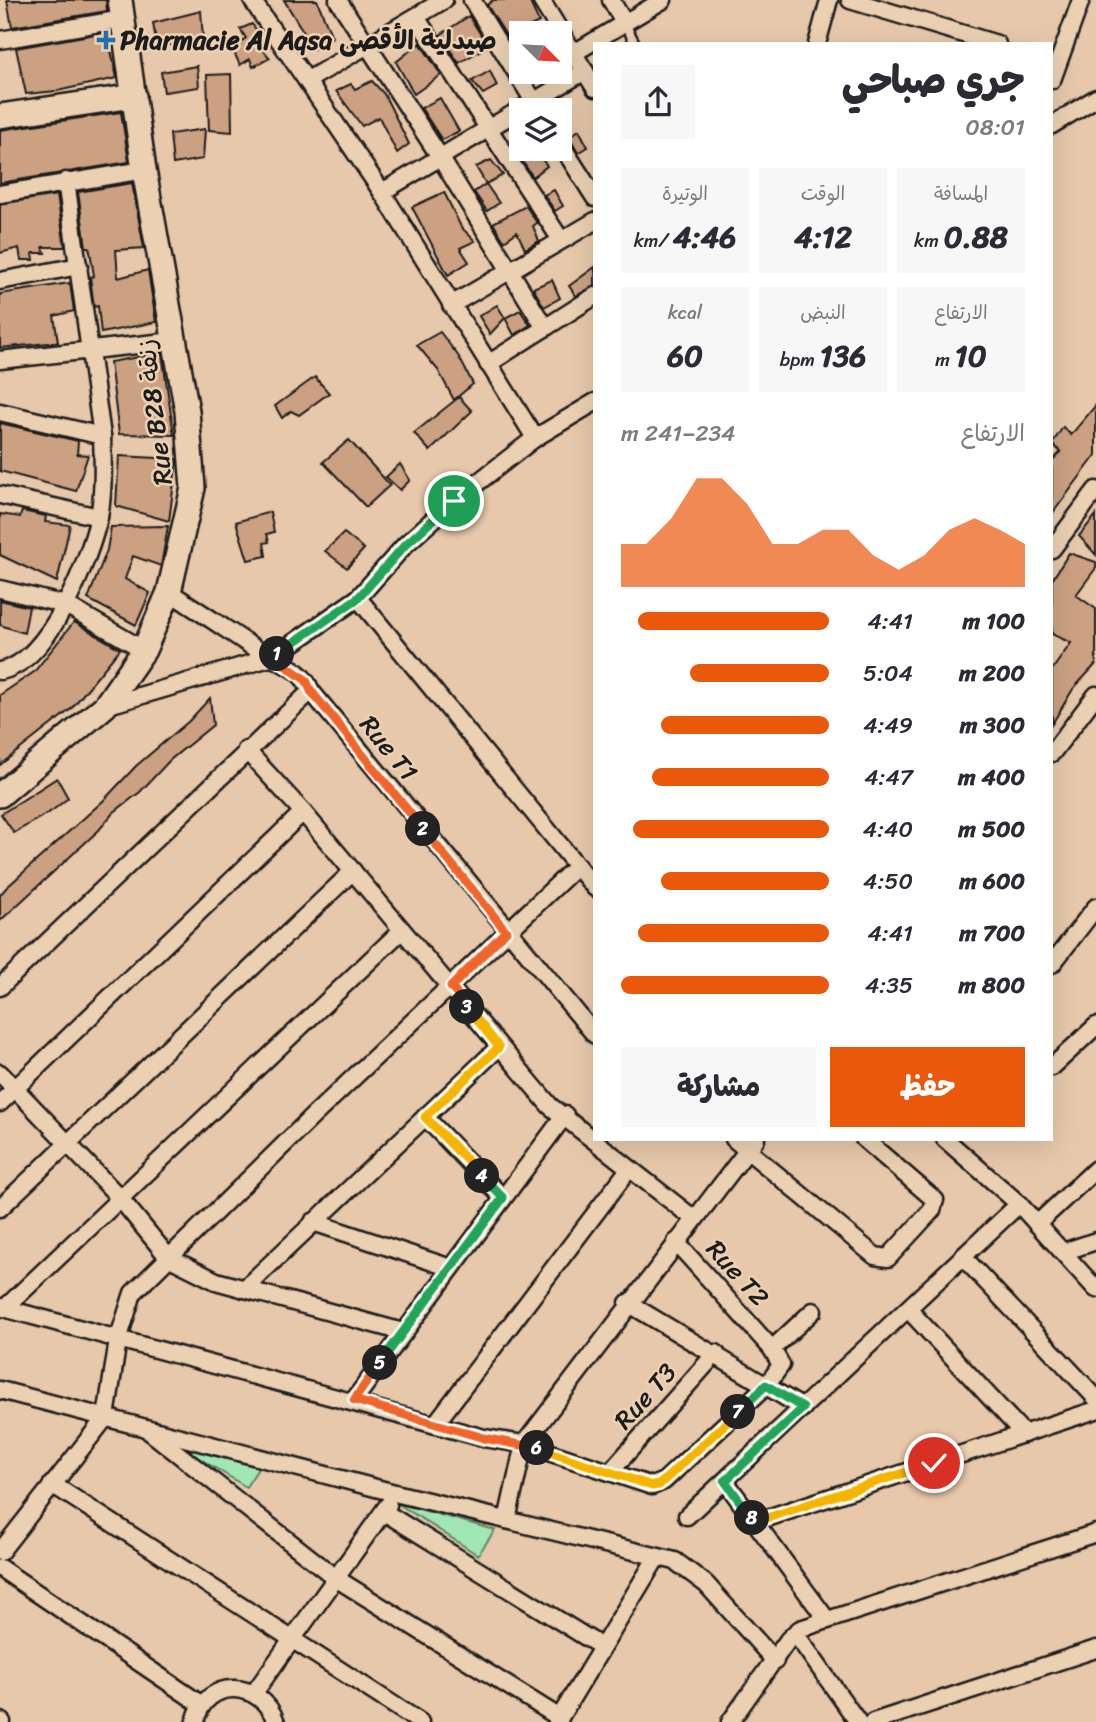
<!DOCTYPE html>
<html lang="ar">
<head>
<meta charset="utf-8">
<style>
	body { margin:0; font-family:Sriracha,"Playpen Sans Arabic",sans-serif; background:#f7f7f7; color:#2b2b33; direction:rtl; height:100vh; display:flex; flex-direction:column; font-size:26px; white-space:nowrap }
	* { box-sizing:border-box; margin:0 }
	p { font-size:23px; color:#7c7c81 }
	.icon { flex:none; width:38px; height:38px; fill:none; stroke:currentColor; stroke-width:2; stroke-linecap:round; stroke-linejoin:round }
	.map { position:relative; flex:1; overflow:hidden; direction:ltr }
	.sheet { position:absolute; left:593px; top:42px; width:460px; height:1099px; display:flex; flex-direction:column; background:#fff; border-radius:0px; box-shadow:0 7px 28px #0002; direction:rtl }
	.sheet>* { flex:none }
	.needle { width:46px; rotate:114deg }
	.controls { position:absolute; left:509px; top:21px; display:grid; gap:14px }
	.controls a { display:grid; place-items:center; width:63px; height:63px; border-radius:0px; background:#fff; box-shadow:0 7px 28px #0002; font-size:35px }
	.pin { position:absolute; display:grid; place-items:center; width:60px; height:60px; color:#fff; margin:-30px; border:4px solid #fff; border-radius:50%; box-shadow:0 2px 7px #0007 }
	.km { position:absolute; width:35px; height:35px; margin:-18px; border-radius:50%; background:#222; color:#fff; font-size:19px; line-height:35px; text-align:center }
	.round { display:grid; place-items:center; flex:none; width:74px; height:74px; border-radius:0px; background:#f7f7f7 }
	.overview { display:flex; align-items:center; justify-content:space-between; height:119px; padding:0 28px }
	h1 { font-size:38px; font-weight:800; line-height:52px }
	.stats { display:grid; grid-template-columns:repeat(3,1fr); gap:10px; height:119px; padding:7px 28px }
	.stats div { display:grid; align-content:center; border-radius:0px; background:#f7f7f7; text-align:center }
	.stats b { font-size:30px; font-weight:800 }
	.stats small { font-size:19px; font-weight:400 }
	.stats p { font-size:19px }
	.chart { height:196px; padding:14px 28px }
	.chart p { display:flex; justify-content:space-between }
	.chart svg { width:100%; height:126px; margin-top:7px; fill:#ea580c; opacity:.7 }
	.primary-button { display:flex; gap:14px; margin-top:auto; padding:14px 28px }
	.primary-button a { flex:1; height:80px; border-radius:0px; background:#ea580c; color:#fff; font-size:28px; font-weight:800; line-height:80px; text-align:center }
	.primary-button a+a { background:#f7f7f7; color:#2b2b33 }
	ul { padding:0 28px; list-style:none; font-size:23px }
	li { display:grid; grid-template-columns:112px 84px 1fr; align-items:center; height:52px }
	li i { height:18px; border-radius:9px; background:#ea580c }
	.map>svg:first-child { display:block }
</style>
</head>
<body>
<div class="map">
<svg width="1096" height="1722" viewBox="0 0 1096 1722">
	<rect width="100%" height="100%" fill="#e7c8aa"/>
	<filter id="ink" filterUnits="userSpaceOnUse"><feTurbulence type="fractalNoise" baseFrequency=".0143" numOctaves="2"/><feDisplacementMap in="SourceGraphic" scale="14" xChannelSelector="R" yChannelSelector="G"/><feConvolveMatrix kernelMatrix="1 2 1 2 8 2 1 2 1" color-interpolation-filters="sRGB"/></filter>
	<g filter="url(#ink)">
		<g fill="#a1e7b3" stroke="#5e8268" stroke-width="2">
			<path d="M165,1437L259,1467L246,1487Z"/>
			<path d="M397,1503L495,1530L478,1555Z"/>
		</g>
		<g fill="#cca182" stroke="#1c1c1c" stroke-width="2">
			<path d="M7,0H106L107,11L12,27Z"/>
			<path d="M284,0H317L332,37L314,49Z"/>
			<path d="M493,0H529L539,22L507,37L487,5Z"/>
			<path d="M201,11L203,40L157,47L153,23Z"/>
			<path d="M469,16L488,46L459,63L440,35Z"/>
			<path d="M252,24L269,47L264,51L270,58L253,67L250,59L240,65L232,48L246,38L240,29Z"/>
			<path d="M107,32L117,78L57,91L26,94L16,48Z"/>
			<path d="M420,43L441,75L414,94L396,62Z"/>
			<path d="M197,66L199,87L164,92L161,72Z"/>
			<path d="M490,71L497,86L483,94L472,81Z"/>
			<path d="M231,74L232,132L209,130L207,75Z"/>
			<path d="M372,81L384,94L409,144L397,153L379,117L362,126L336,91L351,84L355,89Z"/>
			<path d="M440,98L459,131L442,140L421,108Z"/>
			<path d="M121,112L129,162L0,183V130Z"/>
			<path d="M205,129L203,159L173,164L170,134Z"/>
			<path d="M579,130L588,147L578,153L569,137Z"/>
			<path d="M536,152L547,166L533,177L522,161Z"/>
			<path d="M491,160L503,175L486,184L476,167Z"/>
			<path d="M132,183L144,248L116,250L118,278L148,270L156,322L101,333L98,306L94,307L90,277L94,276L91,257L89,247H86L78,192Z"/>
			<path d="M486,184L499,203L487,211L474,192Z"/>
			<path d="M554,190L563,206L555,211L544,195Z"/>
			<path d="M444,192L461,227L475,241L460,248L469,262L448,275L412,207Z"/>
			<path d="M57,195L65,247H43L45,253H33L34,260H21L19,248L0,253V204Z"/>
			<path d="M526,206L537,223L533,226L539,241L525,249L517,232L504,241L493,223Z"/>
			<path d="M595,267V286L576,296L569,286Z"/>
			<path d="M552,280L560,298L544,307L533,288Z"/>
			<path d="M70,283L74,311L54,316L58,342L0,348V294Z"/>
			<path d="M497,305L505,318L490,334L479,316Z"/>
			<path d="M520,310L530,325L514,335L505,318Z"/>
			<path d="M440,332L459,357L473,384L454,400L438,370L417,345Z"/>
			<path d="M162,353L174,435L119,434L110,362Z"/>
			<path d="M315,377L329,393L299,415L291,411L282,418L275,406Z"/>
			<path d="M459,397L472,411L430,451L414,433Z"/>
			<path d="M1096,405V455L1052,514V461L1061,452L1052,444L1063,427L1071,435Z"/>
			<path d="M0,423L78,441L77,454L88,455L76,491L0,471Z"/>
			<path d="M349,440L390,485L366,507L323,462Z"/>
			<path d="M119,456L177,459L169,521L116,506Z"/>
			<path d="M400,464L410,480L400,490L386,477Z"/>
			<path d="M22,511L46,516L45,522L70,525L57,582L0,555V514L20,517Z"/>
			<path d="M270,512L274,532L267,534L269,542L264,543L266,556L248,560L236,522Z"/>
			<path d="M1096,515V555L1079,536Z"/>
			<path d="M168,526L161,566L133,556L125,579L150,593L136,625L88,599L107,550L111,527Z"/>
			<path d="M344,533L364,549L347,568L325,551Z"/>
			<path d="M1069,553L1096,562V568L1076,595L1096,609V664L1073,689L1052,724V670L1071,643L1052,634V580Z"/>
			<path d="M0,600L29,607L24,633L0,625Z"/>
			<path d="M74,622L120,649L71,709L0,765V695L34,672Z"/>
			<path d="M210,698L213,725L170,760L140,792L113,813L99,830L0,921V895L6,888L103,801L136,766L189,721Z"/>
			<path d="M57,778L68,798L53,810L14,833L1,814Z"/>
		</g>
		<g fill="none" stroke-linecap="round" stroke-linejoin="round">
			<defs>
				<path id="lane" d="M625,24L634,41"/>
				<g id="street">
					<path d="M252,0L382,192L535,438"/>
					<path d="M338,0L440,157L545,328"/>
					<path d="M472,0L538,108"/>
					<path d="M541,0L595,88"/>
					<path d="M611,0L625,24"/>
					<path d="M850,0L997,44"/>
					<path d="M416,17L561,240"/>
					<path d="M0,40L123,19"/>
					<path d="M817,44L829,0"/>
					<path d="M574,53L663,0"/>
					<path d="M308,80L444,0"/>
					<path d="M1052,80L1081,0"/>
					<path d="M1052,125L1096,98"/>
					<path d="M560,143L595,198"/>
					<path d="M382,192L585,71"/>
					<path d="M0,194L144,170"/>
					<path d="M0,281L79,266"/>
					<path d="M451,305L595,221"/>
					<path d="M0,360L174,341"/>
					<path d="M488,364L595,296"/>
					<path d="M0,412L102,436"/>
					<path d="M0,495L99,517"/>
					<path d="M1052,549L1096,490"/>
					<path d="M0,589L66,605L144,650"/>
					<path d="M169,592C198,610 227,630 256,649C276,662 301,666 311,691L595,1035"/>
					<path d="M358,598L595,888"/>
					<path d="M0,671C49,663 89,560 99,517C104,490 103,462 102,436L66,181"/>
					<path d="M105,706L273,657L358,598L405,545L454,501L535,438L595,402"/>
					<path d="M246,750L303,812L550,1106L693,1218"/>
					<path d="M1052,753L1096,695"/>
					<path d="M1052,964L1096,907"/>
					<path d="M0,987L311,691"/>
					<path d="M1052,1067L1096,1026"/>
					<path d="M0,1073L119,1197L168,1257L216,1281L403,1332"/>
					<path d="M0,1103L303,812"/>
					<path d="M425,1117L503,1198"/>
					<path d="M734,1139L875,1256L888,1258L932,1210L935,1200L864,1139"/>
					<path d="M945,1139L1019,1204L1096,1289"/>
					<path d="M0,1208L353,871"/>
					<path d="M313,1222L451,1268"/>
					<path d="M1037,1224L1096,1169"/>
					<path d="M676,1242L772,1349L813,1311"/>
					<path d="M1063,1252L1096,1241"/>
					<path d="M963,1257L1096,1398"/>
					<path d="M244,1289L499,1047"/>
					<path d="M628,1303L803,1408"/>
					<path d="M0,1307L484,1438L524,1444L652,1486L664,1481L767,1385L781,1365L772,1349"/>
					<path d="M5,1308L402,930"/>
					<path d="M908,1309L1024,1434"/>
					<path d="M0,1390L395,1493L675,1561L706,1584L775,1661"/>
					<path d="M354,1400L565,1115"/>
					<path d="M436,1423L629,1169"/>
					<path d="M149,1431L337,1579L560,1718"/>
					<path d="M611,1471L716,1353"/>
					<path d="M725,1481L827,1620"/>
					<path d="M52,1484L420,1722"/>
					<path d="M384,1512L602,1647"/>
					<path d="M687,1516L1019,1204"/>
					<path d="M507,1520L524,1444L756,1139"/>
					<path d="M755,1522L1096,1410"/>
					<path d="M0,1552L106,1417L118,1340L133,1293L313,1116L577,866"/>
					<path d="M0,1568L202,1705"/>
					<path d="M795,1633L858,1722"/>
					<path d="M254,1693L388,1505"/>
					<path d="M0,1721L2,1722"/>
					<path d="M195,1722C206,1676 262,1680 276,1722"/>
					<path d="M557,1722L657,1557"/>
					<path d="M730,1722L788,1640L800,1629L1096,1533"/>
					<path d="M873,1722L1096,1649"/>
				</g>
				<g id="secondary">
					<path d="M0,116L134,96"/>
					<path d="M0,795L105,706L144,650L169,592L193,488L187,411L144,170L120,0"/>
				</g>
			</defs>
			<use href="#lane" stroke="#1c1c1c" stroke-width="13"/>
			<use href="#street" stroke="#1c1c1c" stroke-width="21"/>
			<use href="#secondary" stroke="#1c1c1c" stroke-width="28"/>
			<use href="#lane" stroke="#ebd0b2" stroke-width="8"/>
			<use href="#street" stroke="#ebd0b2" stroke-width="16"/>
			<use href="#secondary" stroke="#ebd0b2" stroke-width="23"/>
		</g>
	</g>
	<g fill="none" stroke-linecap="round" stroke-linejoin="round" filter="url(#ink)">
		<defs>
			<path id="split-1" d="M277,654L358,598L405,545L454,501"/>
			<path id="split-2" d="M277,654L273,657L306,680L311,691L423,829"/>
			<path id="split-3" d="M423,829L506,931L451,987L467,1007"/>
			<path id="split-4" d="M467,1007L499,1047L425,1117L482,1176"/>
			<path id="split-5" d="M380,1363L503,1198L482,1176"/>
			<path id="split-6" d="M380,1363L354,1400L484,1438L537,1448"/>
			<path id="split-7" d="M537,1448L652,1486L659,1485L738,1412"/>
			<path id="split-8" d="M738,1412L766,1385L803,1408L725,1481L752,1518"/>
			<path id="split-9" d="M752,1518L755,1522L934,1463"/>
		</defs>
		<use href="#split-1" stroke="#fff" stroke-width="14"/>
		<use href="#split-2" stroke="#fff" stroke-width="14"/>
		<use href="#split-3" stroke="#fff" stroke-width="14"/>
		<use href="#split-4" stroke="#fff" stroke-width="14"/>
		<use href="#split-5" stroke="#fff" stroke-width="14"/>
		<use href="#split-6" stroke="#fff" stroke-width="14"/>
		<use href="#split-7" stroke="#fff" stroke-width="14"/>
		<use href="#split-8" stroke="#fff" stroke-width="14"/>
		<use href="#split-9" stroke="#fff" stroke-width="14"/>
		<use href="#split-1" stroke="#22a559" stroke-width="9"/>
		<use href="#split-2" stroke="#f0652b" stroke-width="9"/>
		<use href="#split-3" stroke="#f0652b" stroke-width="9"/>
		<use href="#split-4" stroke="#f5b400" stroke-width="9"/>
		<use href="#split-5" stroke="#22a559" stroke-width="9"/>
		<use href="#split-6" stroke="#f0652b" stroke-width="9"/>
		<use href="#split-7" stroke="#f5b400" stroke-width="9"/>
		<use href="#split-8" stroke="#22a559" stroke-width="9"/>
		<use href="#split-9" stroke="#f5b400" stroke-width="9"/>
	</g>
	<path fill="#1f6fb2" stroke="#ebd0b2" stroke-width="2.5" d="M102.5 29.5h7v7h7v7h-7v7h-7v-7h-7v-7h7z"/>
	<g text-anchor="middle" stroke-width="5" stroke-linejoin="round" paint-order="stroke">
		<g font-size="26" font-weight="bold" fill="#1c1c1c" stroke="#ebd0b2" text-anchor="start">
			<text x="120" y="49">Pharmacie Al Aqsa صيدلية الأقصى</text>
		</g>
		<g font-size="26" fill="#1c1c1c" stroke="#ebd0b2">
			<text transform="translate(154 412) rotate(-97)" y="9">Rue B28 زنقة</text>
			<text transform="translate(389 748) rotate(51)" y="9">Rue T1</text>
			<text transform="translate(738 1273) rotate(48)" y="9">Rue T2</text>
			<text transform="translate(645 1396) rotate(-48)" y="9">Rue T3</text>
		</g>
	</g>
</svg>
<div class="controls">
<a><svg class="needle" viewBox="-14 -14 28 28"><path d="M0-13l5 13h-10z" fill="#e53935"/><path d="M0 13l5-13h-10z" fill="#7c7c81"/></svg></a>
<a><svg class="icon" aria-label="layers" viewBox="0 0 24 24"><path d="M12 4l9 5-9 5-9-5zM3 14l9 5 9-5"/></svg></a>
</div>
<div class="pin" style="left:454px;top:501px;background:#1e9e55"><svg class="icon" aria-label="arrive" viewBox="0 0 24 24"><path d="M6 21V4h12l-3 4 3 4H6"/></svg></div>
<div class="pin" style="left:934px;top:1463px;background:#d93025"><svg class="icon" aria-label="check" viewBox="0 0 24 24"><path d="M5 12l5 5 9-10"/></svg></div>
<b class="km" style="left:277px;top:654px">1</b>
<b class="km" style="left:423px;top:829px">2</b>
<b class="km" style="left:467px;top:1007px">3</b>
<b class="km" style="left:482px;top:1176px">4</b>
<b class="km" style="left:380px;top:1363px">5</b>
<b class="km" style="left:537px;top:1448px">6</b>
<b class="km" style="left:738px;top:1412px">7</b>
<b class="km" style="left:752px;top:1518px">8</b>
<section class="sheet">
<div class="overview"><div><h1>جري صباحي</h1><p>08:01</p></div><a class="round"><svg class="icon" aria-label="share" viewBox="0 0 24 24"><path d="M12 15V3M7 8l5-5 5 5M5 13v7h14v-7"/></svg></a></div>
<div class="stats">
<div><p>المسافة</p><b>0.88<small> km</small></b></div>
<div><p>الوقت</p><b>4:12</b></div>
<div><p>الوتيرة</p><b>4:46<small> /km</small></b></div>
</div>
<div class="stats">
<div><p>الارتفاع</p><b>10<small> m</small></b></div>
<div><p>النبض</p><b>136<small> bpm</small></b></div>
<div><p>kcal</p><b>60</b></div>
</div>
<div class="chart"><p><span>الارتفاع</span>234–241 m</p>
<svg viewBox="0 0 160 44" preserveAspectRatio="none"><path d="M0 44V29L10 29L20 20L30 6L40 6L50 15L60 29L70 29L80 24L90 24L100 33L110 38L120 33L130 24L140 20L150 24L160 29V44z"/></svg>
</div>
<ul>
<li><b>100 m</b>4:41<i style="width:92%"></i></li>
<li><b>200 m</b>5:04<i style="width:67%"></i></li>
<li><b>300 m</b>4:49<i style="width:81%"></i></li>
<li><b>400 m</b>4:47<i style="width:85%"></i></li>
<li><b>500 m</b>4:40<i style="width:94%"></i></li>
<li><b>600 m</b>4:50<i style="width:81%"></i></li>
<li><b>700 m</b>4:41<i style="width:92%"></i></li>
<li><b>800 m</b>4:35<i style="width:100%"></i></li>
</ul>
<div class="primary-button"><a>حفظ</a><a>مشاركة</a></div>
</section>
</div>
</body>
</html>
